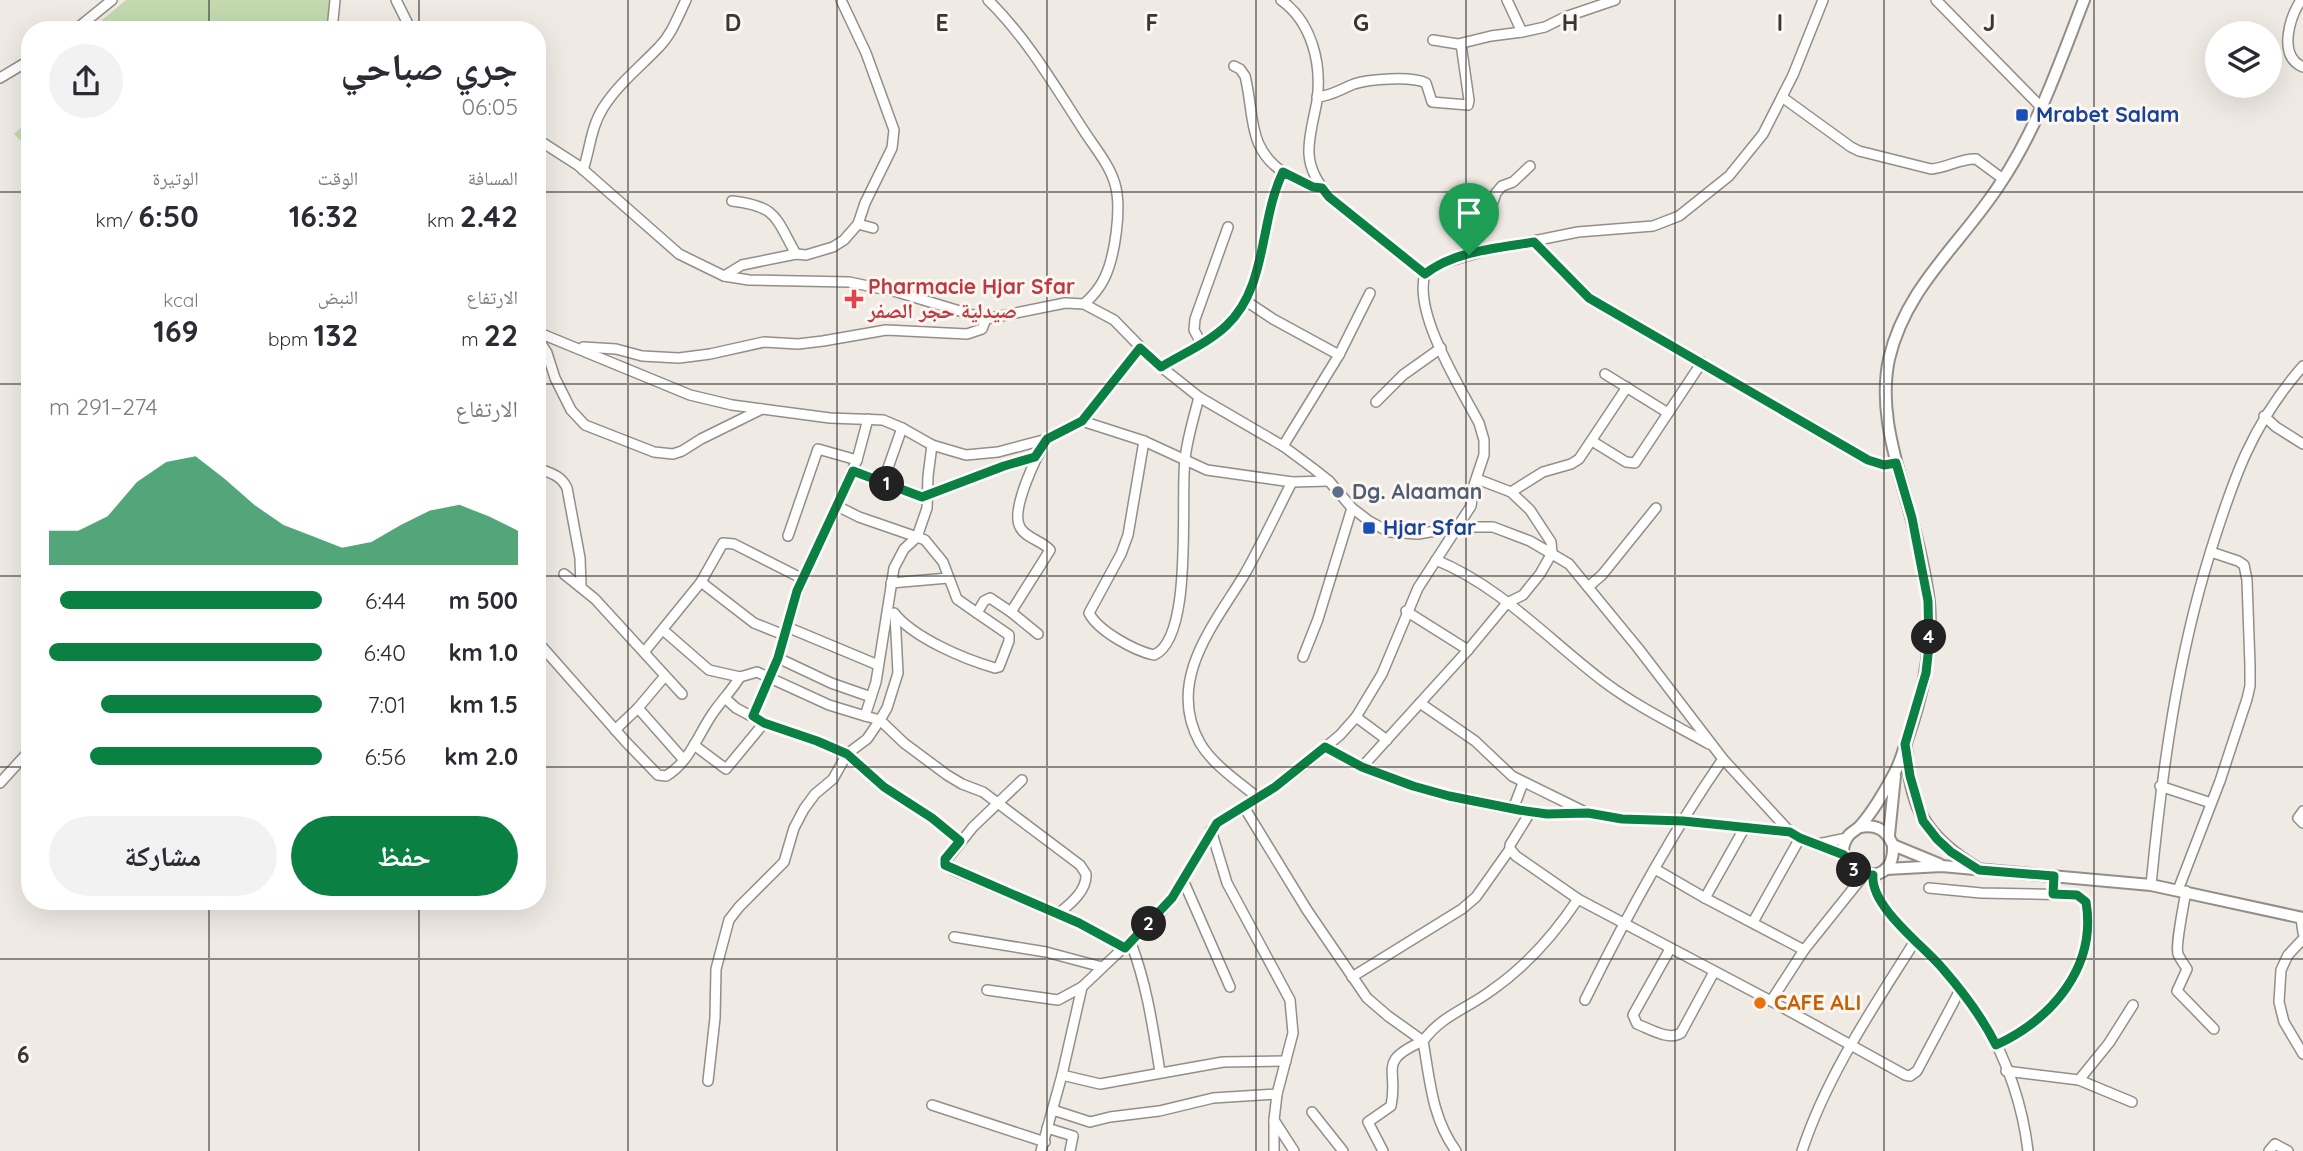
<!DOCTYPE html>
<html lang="ar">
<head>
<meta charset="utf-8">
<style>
	body { margin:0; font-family:Quicksand,"Noto Naskh Arabic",sans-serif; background:#f2f2f3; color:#2b2b33; direction:rtl; height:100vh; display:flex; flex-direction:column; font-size:26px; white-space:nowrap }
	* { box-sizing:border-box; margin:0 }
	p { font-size:23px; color:#7c7c81 }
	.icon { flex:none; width:38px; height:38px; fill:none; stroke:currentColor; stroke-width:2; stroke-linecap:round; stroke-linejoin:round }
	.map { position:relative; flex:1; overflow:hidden; direction:ltr }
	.panel { position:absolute; left:21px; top:21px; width:525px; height:889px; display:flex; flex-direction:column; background:#fff; border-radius:28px; box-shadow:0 7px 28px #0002; direction:rtl }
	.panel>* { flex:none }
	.buttons { position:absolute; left:2205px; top:21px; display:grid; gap:14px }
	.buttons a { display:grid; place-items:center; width:77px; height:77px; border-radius:50%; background:#fff; box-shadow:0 7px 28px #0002; font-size:35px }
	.pin { position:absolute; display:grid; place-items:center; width:60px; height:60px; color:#fff; margin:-72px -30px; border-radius:50% 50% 50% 0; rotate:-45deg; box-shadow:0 0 7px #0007 }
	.pin .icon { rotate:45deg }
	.km { position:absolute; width:35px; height:35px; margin:-18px; border-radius:50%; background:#222; color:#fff; font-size:19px; line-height:35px; text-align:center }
	.round { display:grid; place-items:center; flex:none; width:74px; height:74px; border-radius:37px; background:#f2f2f3 }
	.headline { display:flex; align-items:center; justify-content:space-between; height:119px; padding:0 28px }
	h1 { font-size:38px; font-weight:700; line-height:52px }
	.figures { display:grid; grid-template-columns:repeat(3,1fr); gap:10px; height:119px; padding:7px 28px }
	.figures div { display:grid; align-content:center }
	.figures b { font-size:30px; font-weight:700 }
	.figures small { font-size:19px; font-weight:400 }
	.figures p { font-size:19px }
	.chart { height:196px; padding:14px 28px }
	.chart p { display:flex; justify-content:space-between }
	.chart svg { width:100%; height:126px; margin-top:7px; fill:#0b8043; opacity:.7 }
	.primary-button { display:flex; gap:14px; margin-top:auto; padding:14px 28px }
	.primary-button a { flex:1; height:80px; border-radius:42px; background:#0b8043; color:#fff; font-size:28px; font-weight:700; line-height:80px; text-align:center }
	.primary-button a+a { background:#f2f2f3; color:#2b2b33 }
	ul { padding:0 28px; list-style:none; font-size:23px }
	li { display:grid; grid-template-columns:112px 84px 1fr; align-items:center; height:52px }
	li i { height:18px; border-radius:9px; background:#0b8043 }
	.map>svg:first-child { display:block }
</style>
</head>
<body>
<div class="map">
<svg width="2303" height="1151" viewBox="0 0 2303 1151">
	<rect width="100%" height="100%" fill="#efeae4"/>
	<g fill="#c3daaf">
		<path d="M126,0H330V30H90Z"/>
		<path d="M30,119V149L14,134Z"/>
	</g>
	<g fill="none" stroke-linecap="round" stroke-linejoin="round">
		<defs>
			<g id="minor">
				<path d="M396,0L411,30"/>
				<path d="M988,0C1027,38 1056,88 1086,134C1096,149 1110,166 1115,184C1122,208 1115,257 1104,279C1099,289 1092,297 1084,304"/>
				<path d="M1281,0C1312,22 1322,64 1317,101C1314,118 1308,137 1309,154C1310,171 1319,184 1329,197L1425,274"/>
				<path d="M1507,0L1522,32"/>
				<path d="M1936,0L2041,107"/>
				<path d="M2301,0C2290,17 2277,56 2303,67"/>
				<path d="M75,30L112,0"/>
				<path d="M332,30L335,0"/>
				<path d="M1433,40L1458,44L1491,36L1522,32L1545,27L1565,17L1615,0"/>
				<path d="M1234,66L1240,69L1245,76C1255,115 1246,149 1286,174C1297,180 1309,186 1322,188"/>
				<path d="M0,78L30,60"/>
				<path d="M1317,97C1332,96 1341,89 1354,84C1369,79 1412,76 1426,83L1432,102L1468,105L1469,100L1461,44"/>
				<path d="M1782,97L1851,147L1859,151L1931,169C1947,168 1961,158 1976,159L2003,179"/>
				<path d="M537,139L579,166L679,254L724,276L749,280L849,282L897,292L986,319L1065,303L1084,304L1114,320L1155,362L1199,397L1283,446L1314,469L1329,481L1352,508L1369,521L1389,532L1418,534L1458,527H1493L1530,541L1569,564L1638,648L1723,759L1790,832L1800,838L1844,855"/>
				<path d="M583,170C590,149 591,127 603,108C618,84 640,67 659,47C672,34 678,16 686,0"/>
				<path d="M732,201C777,206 775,217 796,254"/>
				<path d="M858,224L873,228"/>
				<path d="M1534,242L1589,297L1601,305L1868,460L1884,465L1896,463"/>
				<path d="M1469,255L1472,241L1488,218L1496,193L1502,186L1513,182L1530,166"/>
				<path d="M724,276L742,265L796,254L806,255L833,247L844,240L858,224L865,203L892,148L894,130L866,53L841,0"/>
				<path d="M1246,301L1273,319L1339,355"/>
				<path d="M537,332L690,395L732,405L830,418L883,420L902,428L932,445L966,455L998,452L1047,439L1082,421"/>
				<path d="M537,337L547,353L555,378L571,410L585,425L654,452L673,454L682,451L701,439L762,409"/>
				<path d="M1201,343L1194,330L1195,319L1228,227"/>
				<path d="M583,347L616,349L642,356L679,358L710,354L764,342L798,344L823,341L886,330L967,334L982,329L986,319"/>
				<path d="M1140,348L1082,421L1144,441L1207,470L1292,482L1329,481"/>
				<path d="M1162,367C1182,354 1208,343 1226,326C1268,287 1259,221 1283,172"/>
				<path d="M1605,374L1668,413"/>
				<path d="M1376,402L1403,375L1441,348"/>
				<path d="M2264,416L2276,427L2303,444"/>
				<path d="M1144,441L1128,535L1121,554L1089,613C1098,631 1135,651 1154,655C1194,638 1180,499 1185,459C1187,439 1194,417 1199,397"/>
				<path d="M1592,441L1626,462L1635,463L1702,362"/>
				<path d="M932,445L928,476L927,508L917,537L925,540L943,562L957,599L977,613"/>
				<path d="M1283,446L1339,355L1370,293"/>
				<path d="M537,468C550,473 561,475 567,488L580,558L581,586"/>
				<path d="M853,471L922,497L1004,466L1035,457"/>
				<path d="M883,482L902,428"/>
				<path d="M1511,492L1543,472L1571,464L1579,459L1627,387"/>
				<path d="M788,536L818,449L857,460"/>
				<path d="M1436,560C1500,586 1549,640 1603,681C1636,706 1673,724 1709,744"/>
				<path d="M564,574L595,599L682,694"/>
				<path d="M701,582L754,623L784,635"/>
				<path d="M891,583L948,578"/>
				<path d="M1588,587L1602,575L1656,508"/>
				<path d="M1406,611L1468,650"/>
				<path d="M894,613C914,638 964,659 995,668L999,667L1009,641V635L977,613L984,601L990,598L1011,612"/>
				<path d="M895,614L898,673L887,708L880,720L904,743L947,775L962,784L983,792L1080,865L1086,874C1087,891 1070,904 1058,914"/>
				<path d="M787,627L878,665"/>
				<path d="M663,630L709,670L740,677L757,672L829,705L865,716"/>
				<path d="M1038,634L1011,612L1050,550C1043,541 1025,538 1020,527C1010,510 1037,455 1047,439"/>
				<path d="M537,641L626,742L658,775L666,776C689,763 699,733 713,713C722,700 732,690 740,677"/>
				<path d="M645,651L701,582L723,543L734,544L803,579"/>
				<path d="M1303,657L1318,619L1352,508"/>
				<path d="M778,658L831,683L871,697"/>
				<path d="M726,699L736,708L764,723L817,741L847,754L884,787L932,818L960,841"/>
				<path d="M1420,703L1475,741L1512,776L1583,811"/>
				<path d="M638,708L683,759"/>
				<path d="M753,716L778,658L798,591L857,460L868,419"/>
				<path d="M1356,717L1387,740"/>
				<path d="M615,730L638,708L665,676"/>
				<path d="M694,745L726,769L764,723"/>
				<path d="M1325,747L1362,767L1413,786L1449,796L1519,810L1547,814L1588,813L1622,819L1683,821L1790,832"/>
				<path d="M1362,767L1468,650L1507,603L1523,595L1540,574L1552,553L1551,542L1530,510L1511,492L1477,479"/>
				<path d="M1022,780L973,827L944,863L953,870L1079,923L1125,948"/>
				<path d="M0,783L30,750"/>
				<path d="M2160,786L2211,803"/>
				<path d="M1258,798C1239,782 1213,765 1200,743C1166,682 1212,627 1243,577C1261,546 1276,513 1292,482"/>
				<path d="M1244,807L1307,910L1367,998L1388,1016L1423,1041"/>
				<path d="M1513,809L1523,783"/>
				<path d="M1531,811L1510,845V849L1516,856L1578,899L1771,1001L1905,1075L1910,1076L1917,1071L1960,990"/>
				<path d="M2303,811L2298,818L2303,823"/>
				<path d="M1818,844L1847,838"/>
				<path d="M1655,869L1705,898L1804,950"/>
				<path d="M1873,875C1870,906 1923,946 1942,968C1958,985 1972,1004 1985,1024C2008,1061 2023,1108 2028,1151"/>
				<path d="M1183,880L1230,987"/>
				<path d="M2151,885C2162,771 2177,659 2211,550C2234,477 2252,424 2303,366"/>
				<path d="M1929,888L1981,893L2077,895L2086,902C2096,968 2053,1019 1996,1045"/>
				<path d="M2178,890L2220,781L2247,699L2250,686V666L2247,580L2244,565L2238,561L2211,552"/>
				<path d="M2186,891C2184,904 2175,946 2178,954C2180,959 2184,964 2187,969L2177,991L2214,1029"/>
				<path d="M1705,898L1745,827"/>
				<path d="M2301,918L2303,933"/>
				<path d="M1753,922L1800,838"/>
				<path d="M954,937L1046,952L1102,967"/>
				<path d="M2303,939L2288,955L2281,970L2279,1002L2284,1022L2303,1054"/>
				<path d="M1131,943C1147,985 1153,1028 1160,1072"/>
				<path d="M1670,949L1633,1015L1637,1024C1650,1029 1669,1041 1681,1033L1714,972"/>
				<path d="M1352,977L1462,909L1476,897L1510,849"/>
				<path d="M987,990L1058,1000L1082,987L1160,913L1172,898L1217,823L1275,787L1302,767L1340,735L1356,717L1382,674L1418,588L1471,506L1474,485L1484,455V440L1479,423C1460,387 1413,313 1425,274L1440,264L1484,251L1578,232L1653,226L1679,216L1729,176L1763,134L1793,75L1823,0"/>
				<path d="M1585,1000C1626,917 1670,835 1723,759"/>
				<path d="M1771,1001L1804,950L1864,875"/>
				<path d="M2006,1071L2079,1080L2109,1043L2133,1005"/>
				<path d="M1062,1075L1100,1084L1223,1062L1286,1061"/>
				<path d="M2079,1080L2132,1102"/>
				<path d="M708,1081L715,1018L716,969L729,920L739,907L784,862L794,828L804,809L815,794L833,779L847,754L867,739L880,720L865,716L876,682L894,568L904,549L917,537L859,517L837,506"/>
				<path d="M932,1105L1045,1142"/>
				<path d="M1053,1110L1090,1122L1110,1117L1159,1111L1213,1098L1277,1094L1293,1033L1290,1000L1227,883L1211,830"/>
				<path d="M1312,1112L1343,1151"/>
				<path d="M1274,1120L1294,1151"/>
				<path d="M1047,1128L1073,1136L1070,1151"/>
				<path d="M1041,1151L1062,1075L1082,987"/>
				<path d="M1274,1151V1120L1277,1094"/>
				<path d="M1383,1151L1368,1122L1391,1106C1399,1068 1376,1062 1423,1041"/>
				<path d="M1456,1151C1432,1118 1430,1081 1423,1041C1442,1015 1467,1009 1492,990C1528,965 1554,935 1578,899"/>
				<path d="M1802,1151C1827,1075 1873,1008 1915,941"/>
				<path d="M2269,1151L2275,1144L2288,1151"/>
			</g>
			<g id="tertiary">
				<path d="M1906,747C1910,809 1925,836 1977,868"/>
				<path d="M1860,827C1877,824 1886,830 1893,845C1896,898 1822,871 1849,835C1853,831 1858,829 1861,825C1874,810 1886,789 1895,772C1901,761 1904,748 1908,737C1923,694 1933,649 1929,602C1924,563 1913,522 1902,484C1891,443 1880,402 1889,359C1906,287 1959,246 1998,187C2037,130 2059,64 2084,0"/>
				<path d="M1889,835L1895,776"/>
				<path d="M1893,845L1939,864"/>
				<path d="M1886,869L1942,866L2151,885L2303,918"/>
			</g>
		</defs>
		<use href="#minor" stroke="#938e88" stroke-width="12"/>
		<use href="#tertiary" stroke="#938e88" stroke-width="14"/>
		<use href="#minor" stroke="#fff" stroke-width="9"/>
		<use href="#tertiary" stroke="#fff" stroke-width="10"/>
	</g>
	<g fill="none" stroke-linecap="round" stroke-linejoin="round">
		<defs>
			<path id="route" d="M1283,172L1313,187L1322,188L1329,197L1425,274C1454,251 1498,248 1534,242L1589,298L1601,305L1868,460L1884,465L1896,463L1912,518L1928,601L1929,646L1926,673L1905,744L1910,776L1923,821L1937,839L1951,852L1979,870L2054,876L2053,894L2077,895L2086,902C2097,967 2052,1019 1996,1045C1982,1017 1964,993 1943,969C1924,946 1870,907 1873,875C1858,875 1850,870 1844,855L1800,838L1790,832L1683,821L1622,819L1588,813L1547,814L1519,810L1449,796L1413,786L1362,767L1325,747L1275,787L1217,823L1172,898L1125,948L1079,923L945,865V859L960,841L932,818L884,787L847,754L817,741L764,723L753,716L778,658L797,591L853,471L922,497L1004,466L1035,457L1047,439L1082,421L1140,348L1161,367C1182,354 1208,343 1226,326C1268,287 1259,221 1283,172Z"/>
		</defs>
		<use href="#route" stroke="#fff" stroke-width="14"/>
		<use href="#route" stroke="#0b8043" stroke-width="9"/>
	</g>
	<path fill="none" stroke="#393735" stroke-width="2" stroke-opacity="0.55" d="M209,0V30M419,0V30M628,0V1151M837,0V1151M1047,0V1151M1256,0V1151M1466,0V1151M1675,0V1151M1884,0V1151M2094,0V1151M0,192H30M537,192H2303M0,384H30M537,384H2303M0,576H30M537,576H2303M0,767H30M537,767H2303M209,901V1151M419,901V1151M0,959H2303"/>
	<g fill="#1a4fb4" stroke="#fdf7f1" stroke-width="2.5">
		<rect x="2015" y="108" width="14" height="14" rx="3.5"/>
		<rect x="1362" y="521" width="14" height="14" rx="3.5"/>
	</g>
	<path fill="#e0444e" stroke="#fdf7f1" stroke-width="2.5" d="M850.5 288.5h7v7h7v7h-7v7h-7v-7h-7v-7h7z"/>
	<circle fill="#5c6f8a" stroke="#fdf7f1" stroke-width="2.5" cx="1338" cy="492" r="7"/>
	<circle fill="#e8710a" stroke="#fdf7f1" stroke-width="2.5" cx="1760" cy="1003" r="7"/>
	<g text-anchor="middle" stroke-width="6" stroke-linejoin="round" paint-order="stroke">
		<g font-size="21" font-weight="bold" fill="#164399" stroke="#fdf7f1" text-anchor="start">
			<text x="2036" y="122">Mrabet Salam</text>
			<text x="1383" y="535">Hjar Sfar</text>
		</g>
		<g font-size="21" font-weight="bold" fill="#be3a42" stroke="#fdf7f1" text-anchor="start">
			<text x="868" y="294">Pharmacie Hjar Sfar<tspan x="868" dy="24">صيدلية حجر الصفر</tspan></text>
		</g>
		<g font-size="21" font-weight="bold" fill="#4e5e75" stroke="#fdf7f1" text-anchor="start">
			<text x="1352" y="499">Dg. Alaaman</text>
		</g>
		<g font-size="21" font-weight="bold" fill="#c56008" stroke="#fdf7f1" text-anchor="start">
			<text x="1774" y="1010">CAFE ALI</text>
		</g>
	</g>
	<g font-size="23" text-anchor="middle" font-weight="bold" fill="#393735" stroke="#fdf7f1" stroke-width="6" stroke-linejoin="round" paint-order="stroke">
		<text x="733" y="31">D</text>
		<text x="942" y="31">E</text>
		<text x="1152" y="31">F</text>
		<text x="1361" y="31">G</text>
		<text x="1570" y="31">H</text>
		<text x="1780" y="31">I</text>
		<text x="1989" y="31">J</text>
		<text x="23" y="1063">6</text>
	</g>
</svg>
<div class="buttons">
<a><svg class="icon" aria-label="layers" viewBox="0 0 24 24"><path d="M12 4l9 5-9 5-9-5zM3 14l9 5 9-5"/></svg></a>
</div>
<div class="pin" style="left:1469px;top:255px;background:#1e9e55"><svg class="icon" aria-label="arrive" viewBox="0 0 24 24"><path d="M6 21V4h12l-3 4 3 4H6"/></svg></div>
<b class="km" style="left:887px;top:484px">1</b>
<b class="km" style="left:1149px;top:924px">2</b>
<b class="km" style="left:1854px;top:870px">3</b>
<b class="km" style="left:1929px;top:637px">4</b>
<section class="panel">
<div class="headline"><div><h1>جري صباحي</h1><p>06:05</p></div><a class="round"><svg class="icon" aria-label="share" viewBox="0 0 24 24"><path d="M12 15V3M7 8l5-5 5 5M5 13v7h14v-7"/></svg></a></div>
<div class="figures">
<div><p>المسافة</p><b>2.42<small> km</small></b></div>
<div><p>الوقت</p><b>16:32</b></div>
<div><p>الوتيرة</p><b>6:50<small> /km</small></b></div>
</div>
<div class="figures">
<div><p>الارتفاع</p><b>22<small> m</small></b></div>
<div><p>النبض</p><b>132<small> bpm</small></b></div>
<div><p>kcal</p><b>169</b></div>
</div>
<div class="chart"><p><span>الارتفاع</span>274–291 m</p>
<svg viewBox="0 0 160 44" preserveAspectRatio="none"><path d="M0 44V32L10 32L20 27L30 15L40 8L50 6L60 14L70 23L80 30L90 34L100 38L110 36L120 30L130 25L140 23L150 27L160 32V44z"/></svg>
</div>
<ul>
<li><b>500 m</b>6:44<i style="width:96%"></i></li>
<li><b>1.0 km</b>6:40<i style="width:100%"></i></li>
<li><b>1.5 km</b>7:01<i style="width:81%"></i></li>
<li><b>2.0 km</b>6:56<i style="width:85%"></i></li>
</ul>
<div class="primary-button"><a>حفظ</a><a>مشاركة</a></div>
</section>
</div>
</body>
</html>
